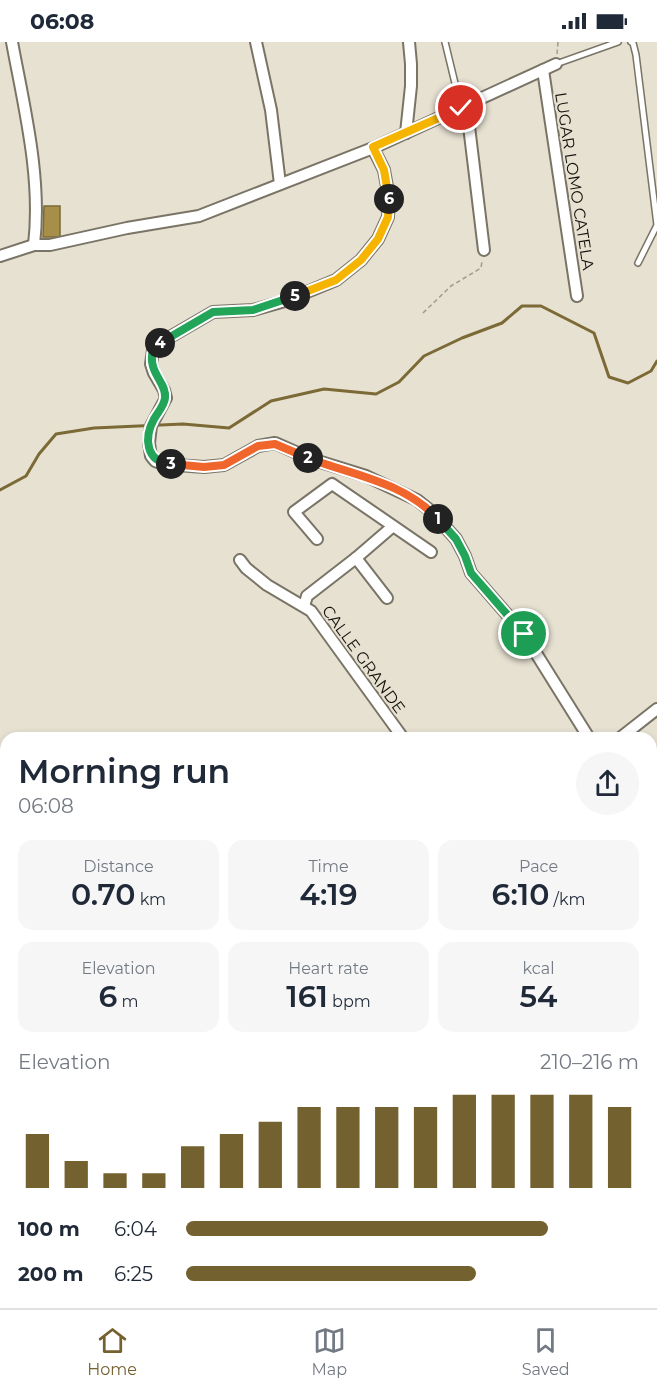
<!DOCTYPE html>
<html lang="en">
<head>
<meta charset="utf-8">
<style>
	body { margin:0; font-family:Montserrat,sans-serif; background:#f6f6f7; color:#1f2937; height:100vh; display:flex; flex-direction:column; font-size:22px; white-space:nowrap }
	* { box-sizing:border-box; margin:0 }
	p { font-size:20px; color:#747a83 }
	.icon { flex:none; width:33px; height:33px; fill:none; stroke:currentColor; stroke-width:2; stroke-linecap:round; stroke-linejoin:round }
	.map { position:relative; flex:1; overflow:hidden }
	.details { position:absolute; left:0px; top:690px; width:657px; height:576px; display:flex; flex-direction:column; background:#fff; border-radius:18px 18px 0 0; box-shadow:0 3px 9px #0003 }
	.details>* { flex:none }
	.pin { position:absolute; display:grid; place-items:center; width:51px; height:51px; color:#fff; margin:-26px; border:3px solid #fff; border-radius:50%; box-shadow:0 2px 6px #0007 }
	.km { position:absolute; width:30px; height:30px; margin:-15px; border-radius:50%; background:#222; color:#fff; font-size:16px; line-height:30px; text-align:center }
	.round { display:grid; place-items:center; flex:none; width:63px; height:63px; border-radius:32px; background:#f6f6f7 }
	.overview { display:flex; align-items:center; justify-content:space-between; height:102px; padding:0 18px }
	h1 { font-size:33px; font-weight:600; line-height:45px }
	.metrics { display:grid; grid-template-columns:repeat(3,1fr); gap:9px; height:102px; padding:6px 18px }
	.metrics div { display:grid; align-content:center; border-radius:15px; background:#f6f6f7; text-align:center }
	.metrics b { font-size:30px; font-weight:600 }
	.metrics small { font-size:16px; font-weight:400 }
	.metrics p { font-size:16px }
	.chart { height:168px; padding:12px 18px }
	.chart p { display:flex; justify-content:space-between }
	.chart svg { width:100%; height:108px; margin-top:6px; stroke:#73612f; stroke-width:6 }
	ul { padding:0 18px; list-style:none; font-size:20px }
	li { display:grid; grid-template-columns:96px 72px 1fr; align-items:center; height:45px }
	li i { height:15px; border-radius:8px; background:#73612f }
	.status { display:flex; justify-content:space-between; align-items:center; height:42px; padding:0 30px; background:#fff; direction:ltr }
	.status svg { height:16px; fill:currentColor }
	.menu { display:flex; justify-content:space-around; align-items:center; height:84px; border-top:2px solid #e0e1e3; background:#fff; font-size:16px; color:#747a83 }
	.menu a { display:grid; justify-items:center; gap:3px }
	.menu .selected { color:#73612f }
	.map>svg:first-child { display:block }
</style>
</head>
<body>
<div class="status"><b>06:08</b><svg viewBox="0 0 49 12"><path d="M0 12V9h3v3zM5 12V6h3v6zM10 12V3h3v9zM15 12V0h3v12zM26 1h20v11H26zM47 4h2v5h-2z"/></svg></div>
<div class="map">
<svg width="657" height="1266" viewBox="0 0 657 1266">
	<rect width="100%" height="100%" fill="#e7e1d2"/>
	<path fill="#a88f49" stroke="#7b6936" stroke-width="1.5" d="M44,164H60V195H43Z"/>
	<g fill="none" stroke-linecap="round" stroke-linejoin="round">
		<g stroke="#7b6936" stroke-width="3">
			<path d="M0,448L26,434L39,412L56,392L94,386L183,382L229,386L271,359L324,347L376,352L399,340L424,314L462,296L502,281L522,264H541L594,291L609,335L628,341L651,329L657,319"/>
			<path d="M0,1124L6,1121"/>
			<path d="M651,1195L657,1193"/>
			<path d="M557,1266L566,1260"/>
		</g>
		<defs>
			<g id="service">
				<path d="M445,0L461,66"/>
				<path d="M631,0L633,1L636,13L657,183L638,221"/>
				<path d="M556,22L618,0"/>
				<path d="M412,1260L413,1266"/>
				<path d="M136,1266L143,1260"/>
			</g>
			<g id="minor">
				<path d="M12,0C24,65 42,136 34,203"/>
				<path d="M256,0L271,68L280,142"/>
				<path d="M543,28L577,254"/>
				<path d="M461,66L468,76L484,208"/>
				<path d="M406,91L411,44V22L409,0"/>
				<path d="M373,106L384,128L389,156L388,175L378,197L361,218L336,238L285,259L253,268L213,270L158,302L153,308L151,322L154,331L164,348L166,356L151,384L149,401L151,414L155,419L163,422L204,425L224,423L258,404L275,401L311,417L366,434L417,458L432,470L456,497L465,514L471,531L524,592L589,696"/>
				<path d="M0,214L34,203H50L127,186L199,174L373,106L556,22"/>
				<path d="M317,497L294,470L332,442L431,510"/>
				<path d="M356,516L387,556"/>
				<path d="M240,518L246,526L267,543L311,569L403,696"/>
				<path d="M304,564L307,554L356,516L392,485"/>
				<path d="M620,696L657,667"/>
				<path d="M651,764L657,772"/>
				<path d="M651,853L657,845"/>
				<path d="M651,930L657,934"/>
				<path d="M0,1008L6,1005"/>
				<path d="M651,1149L657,1144"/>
				<path d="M0,1191L6,1190"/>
				<path d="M164,1260L166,1266"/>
				<path d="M209,1260L211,1266"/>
				<path d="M445,1266L470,1260"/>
			</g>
		</defs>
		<use href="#service" stroke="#797466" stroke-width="8"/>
		<use href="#minor" stroke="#797466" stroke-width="14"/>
		<g stroke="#a09b8f" stroke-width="1.5" stroke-dasharray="4.5 3" stroke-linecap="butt">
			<path d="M557,12L558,0"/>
			<path d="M423,271L451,244L481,226L482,219"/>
		</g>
		<use href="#service" stroke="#fff" stroke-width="5"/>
		<use href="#minor" stroke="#fff" stroke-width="10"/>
	</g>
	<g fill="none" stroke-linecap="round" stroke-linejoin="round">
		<defs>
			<path id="split-1" d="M438,477L456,497L465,514L471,531L524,592"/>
			<path id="split-2" d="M308,416C352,433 404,440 438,477"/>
			<path id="split-3" d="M171,422L204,425L224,423L258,404L275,402L308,416"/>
			<path id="split-4" d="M160,301L153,308C147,331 167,340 165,356C164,364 158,370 154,377C144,395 145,420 171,422"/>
			<path id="split-5" d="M160,301L213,270L253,268L295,254"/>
			<path id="split-6" d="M295,254L336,238L361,218L378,197L388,175L389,157"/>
			<path id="split-7" d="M389,157L384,128L373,105L461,66"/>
		</defs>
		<use href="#split-1" stroke="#fff" stroke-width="12"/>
		<use href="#split-2" stroke="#fff" stroke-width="12"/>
		<use href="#split-3" stroke="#fff" stroke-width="12"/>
		<use href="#split-4" stroke="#fff" stroke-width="12"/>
		<use href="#split-5" stroke="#fff" stroke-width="12"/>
		<use href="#split-6" stroke="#fff" stroke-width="12"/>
		<use href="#split-7" stroke="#fff" stroke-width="12"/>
		<use href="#split-1" stroke="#22a559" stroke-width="8"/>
		<use href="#split-2" stroke="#f0652b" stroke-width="8"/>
		<use href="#split-3" stroke="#f0652b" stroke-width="8"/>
		<use href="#split-4" stroke="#22a559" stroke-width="8"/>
		<use href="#split-5" stroke="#22a559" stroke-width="8"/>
		<use href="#split-6" stroke="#f5b400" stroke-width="8"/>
		<use href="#split-7" stroke="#f5b400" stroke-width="8"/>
	</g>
	<g text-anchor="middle" stroke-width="4.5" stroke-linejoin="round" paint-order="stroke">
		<g font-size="16" fill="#12100b" stroke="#e7e1d2">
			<text transform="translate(575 139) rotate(81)" y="6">LUGAR LOMO CATELA</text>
			<text transform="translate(364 617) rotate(54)" y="6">CALLE GRANDE</text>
		</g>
	</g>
</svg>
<div class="pin" style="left:524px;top:592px;background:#1e9e55"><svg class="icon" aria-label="arrive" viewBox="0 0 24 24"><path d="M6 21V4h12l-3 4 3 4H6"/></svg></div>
<div class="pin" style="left:461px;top:66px;background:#d93025"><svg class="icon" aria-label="check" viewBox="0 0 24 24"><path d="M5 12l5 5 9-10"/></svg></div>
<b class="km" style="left:438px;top:477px">1</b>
<b class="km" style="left:308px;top:416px">2</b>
<b class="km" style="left:171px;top:422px">3</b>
<b class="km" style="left:160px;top:301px">4</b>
<b class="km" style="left:295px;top:254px">5</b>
<b class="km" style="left:389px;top:157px">6</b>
<section class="details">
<div class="overview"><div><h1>Morning run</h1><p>06:08</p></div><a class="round"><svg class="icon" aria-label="share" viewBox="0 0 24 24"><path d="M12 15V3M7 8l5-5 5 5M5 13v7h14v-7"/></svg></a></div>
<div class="metrics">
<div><p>Distance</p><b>0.70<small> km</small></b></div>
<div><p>Time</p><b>4:19</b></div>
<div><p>Pace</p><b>6:10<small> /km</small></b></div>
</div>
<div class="metrics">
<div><p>Elevation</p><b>6<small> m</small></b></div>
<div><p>Heart rate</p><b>161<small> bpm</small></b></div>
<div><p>kcal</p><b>54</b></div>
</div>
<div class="chart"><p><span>Elevation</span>210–216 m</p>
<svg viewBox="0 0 160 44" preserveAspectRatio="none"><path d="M5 44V22M15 44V33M25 44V38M35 44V38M45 44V27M55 44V22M65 44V17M75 44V11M85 44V11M95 44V11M105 44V11M115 44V6M125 44V6M135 44V6M145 44V6M155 44V11"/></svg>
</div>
<ul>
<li><b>100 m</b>6:04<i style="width:80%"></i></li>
<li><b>200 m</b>6:25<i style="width:64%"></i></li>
</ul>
</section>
</div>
<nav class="menu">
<a class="selected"><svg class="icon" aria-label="home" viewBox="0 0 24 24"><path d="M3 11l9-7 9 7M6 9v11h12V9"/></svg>Home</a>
<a><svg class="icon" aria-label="map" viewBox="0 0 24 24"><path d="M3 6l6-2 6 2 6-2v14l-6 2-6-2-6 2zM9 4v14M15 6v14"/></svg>Map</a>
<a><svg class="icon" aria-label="saved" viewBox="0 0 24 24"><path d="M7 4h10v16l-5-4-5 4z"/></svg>Saved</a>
</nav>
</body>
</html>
